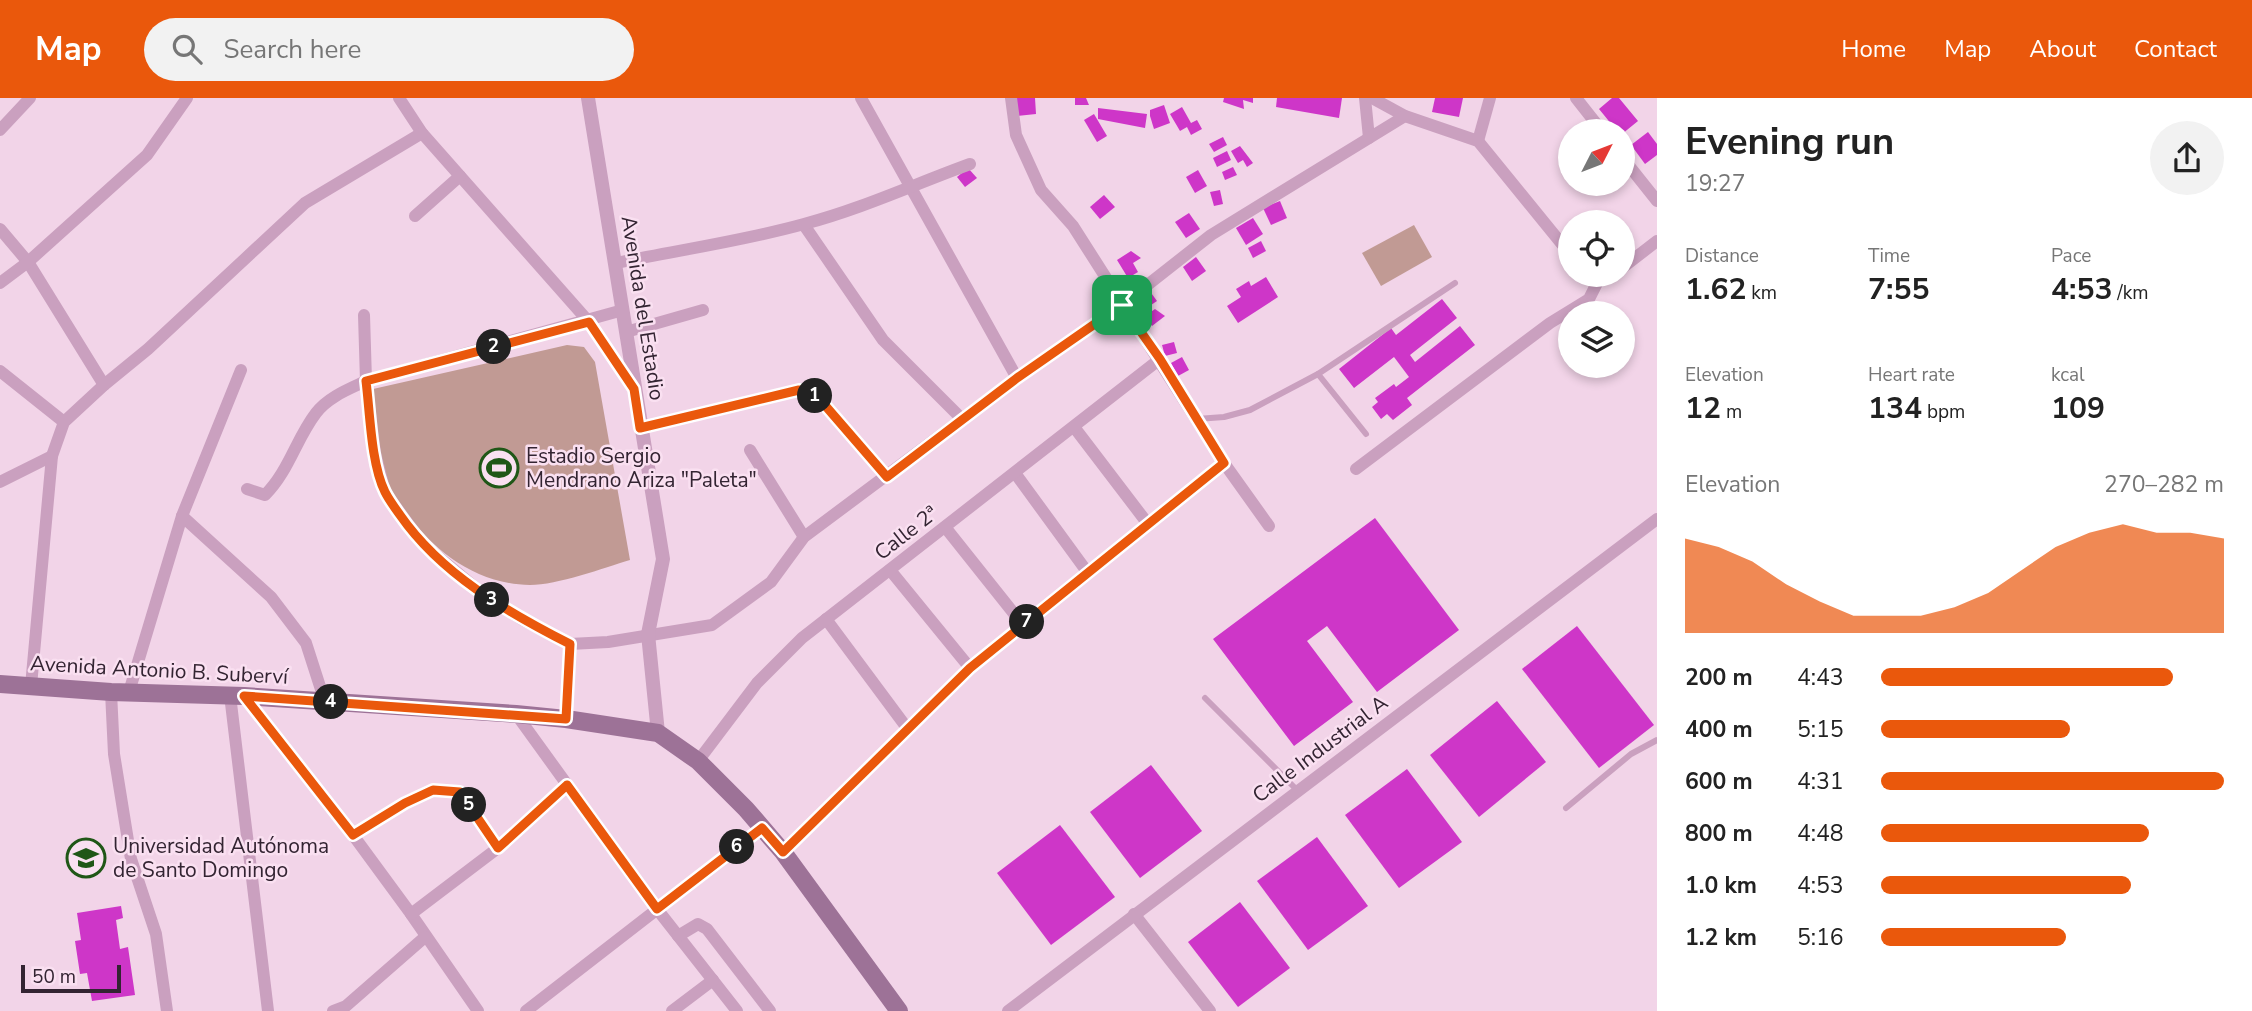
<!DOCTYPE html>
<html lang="en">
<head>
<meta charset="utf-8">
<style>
	body { margin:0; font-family:"Nunito Sans",sans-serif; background:#f2f2f2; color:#222; height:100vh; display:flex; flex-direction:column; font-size:26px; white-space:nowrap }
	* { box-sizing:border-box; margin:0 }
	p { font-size:23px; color:#767676 }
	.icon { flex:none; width:38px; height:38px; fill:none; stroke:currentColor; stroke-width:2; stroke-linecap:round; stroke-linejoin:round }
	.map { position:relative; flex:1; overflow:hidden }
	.details { display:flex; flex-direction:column; background:#fff; width:595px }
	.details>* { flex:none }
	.needle { width:46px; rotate:48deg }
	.buttons { position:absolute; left:1558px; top:21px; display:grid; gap:14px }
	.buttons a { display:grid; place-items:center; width:77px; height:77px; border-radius:50%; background:#fff; box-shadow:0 4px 10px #0003; font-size:35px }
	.scale { position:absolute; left:21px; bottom:18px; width:100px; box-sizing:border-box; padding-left:7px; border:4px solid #332432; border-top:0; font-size:19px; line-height:24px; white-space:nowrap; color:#332432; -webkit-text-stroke:5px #fae0f1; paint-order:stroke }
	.pin { position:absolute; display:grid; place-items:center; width:60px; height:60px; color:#fff; margin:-30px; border-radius:14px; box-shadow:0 4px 10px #0006 }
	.km { position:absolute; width:35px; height:35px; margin:-18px; border-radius:50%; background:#222; color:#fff; font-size:19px; line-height:35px; text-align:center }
	.round { display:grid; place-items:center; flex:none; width:74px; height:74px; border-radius:37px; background:#f2f2f2 }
	.headline { display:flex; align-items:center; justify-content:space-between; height:119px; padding:0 28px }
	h1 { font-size:38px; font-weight:700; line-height:52px }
	.metrics { display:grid; grid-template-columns:repeat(3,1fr); gap:10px; height:119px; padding:7px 28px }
	.metrics div { display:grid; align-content:center }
	.metrics b { font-size:30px; font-weight:700 }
	.metrics small { font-size:19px; font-weight:400 }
	.metrics p { font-size:19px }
	.chart { height:196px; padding:14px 28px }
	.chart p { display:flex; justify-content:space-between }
	.chart svg { width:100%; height:126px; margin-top:7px; fill:#ea580c; opacity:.7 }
	ul { padding:0 28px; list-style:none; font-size:23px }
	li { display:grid; grid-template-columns:112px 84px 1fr; align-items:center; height:52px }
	li i { height:18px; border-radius:9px; background:#ea580c }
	header { display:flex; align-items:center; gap:42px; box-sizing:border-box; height:98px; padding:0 35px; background:#ea580c; color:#fff }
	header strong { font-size:33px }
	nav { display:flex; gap:38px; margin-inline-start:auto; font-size:24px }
	.search { width:490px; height:63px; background:#f2f2f2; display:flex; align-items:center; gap:18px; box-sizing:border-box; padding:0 24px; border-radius:38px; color:#767676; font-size:26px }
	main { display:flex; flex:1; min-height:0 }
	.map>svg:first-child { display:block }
</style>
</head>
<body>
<header>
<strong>Map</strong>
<div class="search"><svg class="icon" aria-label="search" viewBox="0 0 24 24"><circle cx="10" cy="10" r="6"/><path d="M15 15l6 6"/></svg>Search here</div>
<nav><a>Home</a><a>Map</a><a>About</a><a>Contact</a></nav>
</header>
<main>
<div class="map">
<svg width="1657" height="913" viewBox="0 0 1657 913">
	<rect width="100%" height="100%" fill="#f2d4e8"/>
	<g fill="#c19a94">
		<path d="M1414,127L1432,159L1381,188L1362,155Z"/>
		<path d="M567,247L584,249L595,264L630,462C604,470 557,487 530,487C477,486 436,455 405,414C400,407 393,399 390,392C378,360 377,324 373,291Z"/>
	</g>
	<g fill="#ce36c8">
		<path d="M1015,0H1035L1036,16L1017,18Z"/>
		<path d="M1075,0H1086L1089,7H1075Z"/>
		<path d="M1224,0H1253V5L1243,2L1244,11L1223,4Z"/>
		<path d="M1277,0H1342L1339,20L1276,9Z"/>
		<path d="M1435,0H1463L1459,19L1432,14Z"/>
		<path d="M1612,0H1619L1638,23L1622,36V33H1617L1599,11Z"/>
		<path d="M1164,7L1170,25L1154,31L1150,18V12Z"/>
		<path d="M1182,9L1191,25L1197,22L1202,31L1191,37L1187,29L1180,33L1170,16Z"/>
		<path d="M1098,10L1147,16L1145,30L1098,21Z"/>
		<path d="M1094,16L1107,38L1097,44L1084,22Z"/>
		<path d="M1648,34L1657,46V57L1645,66L1631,47Z"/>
		<path d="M1223,39L1227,47L1214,54L1209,46Z"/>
		<path d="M1240,48L1253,65L1247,69L1243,62L1238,65L1231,53Z"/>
		<path d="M1227,53L1231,62L1217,69L1213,60Z"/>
		<path d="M1233,69L1237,77L1225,82L1222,74Z"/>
		<path d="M968,70L977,80L965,89L957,79Z"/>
		<path d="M1198,72L1207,88L1195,95L1186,79Z"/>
		<path d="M1220,92L1223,106L1214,108L1210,94Z"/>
		<path d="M1104,97L1115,109L1100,121L1090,109Z"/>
		<path d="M1280,103L1287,120L1271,127L1263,110Z"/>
		<path d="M1189,115L1200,131L1186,140L1175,124Z"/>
		<path d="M1253,120L1263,136L1246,147L1236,130Z"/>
		<path d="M1261,143L1266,153L1253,160L1248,150Z"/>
		<path d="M1131,153L1141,160L1133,165L1138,174L1128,180L1117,162Z"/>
		<path d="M1196,159L1206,173L1192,183L1183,169Z"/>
		<path d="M1266,179L1278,199L1238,225L1227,208L1241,199L1236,191L1249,183L1251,188Z"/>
		<path d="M1149,192L1157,203L1139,215L1132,203Z"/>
		<path d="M1442,201L1457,220L1410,257L1415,264L1460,228L1475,247L1407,300L1412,307L1393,322L1387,316L1381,321L1372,309L1378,304L1375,300L1394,286L1396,289L1409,279L1394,259L1354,290L1339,271L1391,230L1396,237Z"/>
		<path d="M1155,211L1165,218L1152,228L1145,218Z"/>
		<path d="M1174,244L1177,255L1165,258L1162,247Z"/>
		<path d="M1182,259L1189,272L1178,278L1171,265Z"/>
		<path d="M1375,420L1459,532L1377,594L1327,528L1307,543L1353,604L1294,648L1213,541Z"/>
		<path d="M1577,528L1654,627L1599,670L1522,571Z"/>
		<path d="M1497,603L1546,664L1479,719L1430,657Z"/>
		<path d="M1151,667L1202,733L1140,780L1090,714Z"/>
		<path d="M1407,671L1462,744L1399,790L1345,717Z"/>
		<path d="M1060,727L1115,799L1051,847L997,775Z"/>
		<path d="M1317,739L1368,808L1308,852L1257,783Z"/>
		<path d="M1240,804L1290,870L1238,909L1188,844Z"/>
		<path d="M121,808L123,820L116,822L120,851L128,849L135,897L92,903L87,875L80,876L75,843L81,842L77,815Z"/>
	</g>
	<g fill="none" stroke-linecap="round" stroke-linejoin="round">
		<g stroke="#caa0bf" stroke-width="6">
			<path d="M1318,276L1366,336"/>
			<path d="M1197,321L1224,319L1250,312L1318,276L1455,185"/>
			<path d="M1205,600L1297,692"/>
			<path d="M1566,710L1631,656L1657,642"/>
		</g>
		<g stroke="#caa0bf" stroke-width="12">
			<path d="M399,0L422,35L589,224L634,291"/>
			<path d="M861,0L1017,280"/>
			<path d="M1011,0L1016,37L1041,92L1073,128L1224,365L1269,428"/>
			<path d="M1365,0L1369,40"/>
			<path d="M1372,0L1405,18L1478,43L1570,156"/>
			<path d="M1576,0L1602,33"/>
			<path d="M0,32L30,0"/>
			<path d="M1478,43L1490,0"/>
			<path d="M1622,59L1657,103"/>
			<path d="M415,118L460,78"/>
			<path d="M804,127L883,242L963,322"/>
			<path d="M0,131L28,164L104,287"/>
			<path d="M616,165C678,152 743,143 804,126C861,111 915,86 970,66"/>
			<path d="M1622,170L1657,143"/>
			<path d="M1587,177L1599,181L1612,177"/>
			<path d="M0,185L28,164L147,57L187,0"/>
			<path d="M364,217L366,283L375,355L385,394L423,446L483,496L523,522L570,546L608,544L712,527L771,484L804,439L1017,280L1122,207L1211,137L1405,18"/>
			<path d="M626,234L703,212"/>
			<path d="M0,273L64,324"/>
			<path d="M1074,329L1148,426"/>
			<path d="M640,330L799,292L810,293L823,305L887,379"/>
			<path d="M750,352L804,439"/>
			<path d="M1356,371L1550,225L1589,201L1599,181"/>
			<path d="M1015,375L1088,475"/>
			<path d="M0,384L52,358"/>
			<path d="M247,391L265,397C289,373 296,341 316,315C328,299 349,291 366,283L623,212"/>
			<path d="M182,418L271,499L306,545L325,604"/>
			<path d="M945,429L1023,527"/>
			<path d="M890,472L970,570"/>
			<path d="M826,521L907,630"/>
			<path d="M31,588L52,358L64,324L104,287L148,251L305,105L422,35"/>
			<path d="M111,594L114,656L131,761L156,836L167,913"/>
			<path d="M129,594L182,418L241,272"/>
			<path d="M230,597L268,913"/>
			<path d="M244,598L353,737L411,816L478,913"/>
			<path d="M516,616L657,811L737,913"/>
			<path d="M566,621L570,546"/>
			<path d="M698,663L757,585L802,540L1160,261"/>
			<path d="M353,737L405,705L433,692L461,694L498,750"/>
			<path d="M783,754L970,570L1224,365"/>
			<path d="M411,816L498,750L567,687"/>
			<path d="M1134,816L1210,913"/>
			<path d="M678,838L698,826L707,831L770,913"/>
			<path d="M333,913L346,908L425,839"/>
			<path d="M526,913L762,730"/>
			<path d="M672,913L713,882"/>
			<path d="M1008,913L1657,421"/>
		</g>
		<path stroke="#caa0bf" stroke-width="14" d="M588,0L663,461L648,536L658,635"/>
		<path stroke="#9d7297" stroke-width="18" d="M0,586L111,594L244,598L516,616L566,621L658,635L698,663L746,711L783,754L899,913"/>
	</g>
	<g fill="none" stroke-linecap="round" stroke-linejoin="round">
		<defs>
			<path id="route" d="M1122,207L1160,261L1224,365L970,570L783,754L762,730L657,811L567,687L498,750L460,694L433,692L405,705L353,737L244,598L566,621L570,546C507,514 441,476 400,417C395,410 389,402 385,394C371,366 370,315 366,283L589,224L634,291L640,330L799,292L810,293L823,305L887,379L1017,280Z"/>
		</defs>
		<use href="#route" stroke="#fff" stroke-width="14"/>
		<use href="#route" stroke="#ea580c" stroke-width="9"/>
	</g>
	<defs>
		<symbol id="stadium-ring" viewBox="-11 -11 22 22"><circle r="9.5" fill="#fae0f1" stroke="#205717" stroke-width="1.5"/><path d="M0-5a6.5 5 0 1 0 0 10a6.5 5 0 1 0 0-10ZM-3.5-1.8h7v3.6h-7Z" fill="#205717"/></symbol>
		<symbol id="university-ring" viewBox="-11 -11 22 22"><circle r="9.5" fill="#fae0f1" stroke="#205717" stroke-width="1.5"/><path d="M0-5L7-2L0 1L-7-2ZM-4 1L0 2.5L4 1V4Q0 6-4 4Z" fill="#205717"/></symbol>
	</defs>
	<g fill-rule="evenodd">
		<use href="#stadium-ring" x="477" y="348" width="44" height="44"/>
		<use href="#university-ring" x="64" y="738" width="44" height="44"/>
	</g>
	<g text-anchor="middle" stroke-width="5" stroke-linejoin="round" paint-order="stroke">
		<g font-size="21" fill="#332432" stroke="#fae0f1">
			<text transform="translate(643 210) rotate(81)" y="7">Avenida del Estadio</text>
			<text transform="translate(906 435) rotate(-38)" y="7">Calle 2ª</text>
			<text transform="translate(159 572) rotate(3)" y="7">Avenida Antonio B. Suberví</text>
			<text transform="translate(1320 651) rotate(-37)" y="7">Calle Industrial A</text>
		</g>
		<g font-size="21" fill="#332432" stroke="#fae0f1" text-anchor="start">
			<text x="526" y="365">Estadio Sergio<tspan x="526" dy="24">Mendrano Ariza "Paleta"</tspan></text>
			<text x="113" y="755">Universidad Autónoma<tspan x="113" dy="24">de Santo Domingo</tspan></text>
		</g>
	</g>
</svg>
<div class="buttons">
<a><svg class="needle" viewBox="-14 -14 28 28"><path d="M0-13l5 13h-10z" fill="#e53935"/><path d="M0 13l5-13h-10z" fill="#767676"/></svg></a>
<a><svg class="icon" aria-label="locate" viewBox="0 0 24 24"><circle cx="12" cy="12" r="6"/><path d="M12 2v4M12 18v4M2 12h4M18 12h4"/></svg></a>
<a><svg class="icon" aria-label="layers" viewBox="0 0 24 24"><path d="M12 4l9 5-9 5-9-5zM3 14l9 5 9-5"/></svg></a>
</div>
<div class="scale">50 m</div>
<div class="pin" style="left:1122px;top:207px;background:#1e9e55"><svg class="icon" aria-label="arrive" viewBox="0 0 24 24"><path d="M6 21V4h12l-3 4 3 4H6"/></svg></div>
<b class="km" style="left:815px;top:298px">1</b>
<b class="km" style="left:494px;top:249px">2</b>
<b class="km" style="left:492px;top:502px">3</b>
<b class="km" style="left:331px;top:604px">4</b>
<b class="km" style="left:469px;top:707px">5</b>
<b class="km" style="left:737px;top:749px">6</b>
<b class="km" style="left:1027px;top:524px">7</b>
</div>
<section class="details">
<div class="headline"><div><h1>Evening run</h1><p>19:27</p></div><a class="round"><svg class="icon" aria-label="share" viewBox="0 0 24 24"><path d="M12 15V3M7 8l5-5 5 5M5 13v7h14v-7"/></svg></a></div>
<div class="metrics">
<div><p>Distance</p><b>1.62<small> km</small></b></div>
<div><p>Time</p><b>7:55</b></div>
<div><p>Pace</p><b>4:53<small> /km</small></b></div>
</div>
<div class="metrics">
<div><p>Elevation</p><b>12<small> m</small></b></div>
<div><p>Heart rate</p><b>134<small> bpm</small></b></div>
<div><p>kcal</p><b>109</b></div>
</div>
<div class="chart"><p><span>Elevation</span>270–282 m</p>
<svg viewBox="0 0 160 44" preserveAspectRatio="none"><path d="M0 44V11L10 14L20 19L30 27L40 33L50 38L60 38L70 38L80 35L90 30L100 22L110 14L120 9L130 6L140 9L150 9L160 11V44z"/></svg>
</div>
<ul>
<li><b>200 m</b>4:43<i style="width:85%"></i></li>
<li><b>400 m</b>5:15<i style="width:55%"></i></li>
<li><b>600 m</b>4:31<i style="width:100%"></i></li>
<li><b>800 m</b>4:48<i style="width:78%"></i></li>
<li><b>1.0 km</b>4:53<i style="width:73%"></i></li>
<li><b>1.2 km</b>5:16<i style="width:54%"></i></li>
</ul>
</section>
</main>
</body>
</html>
